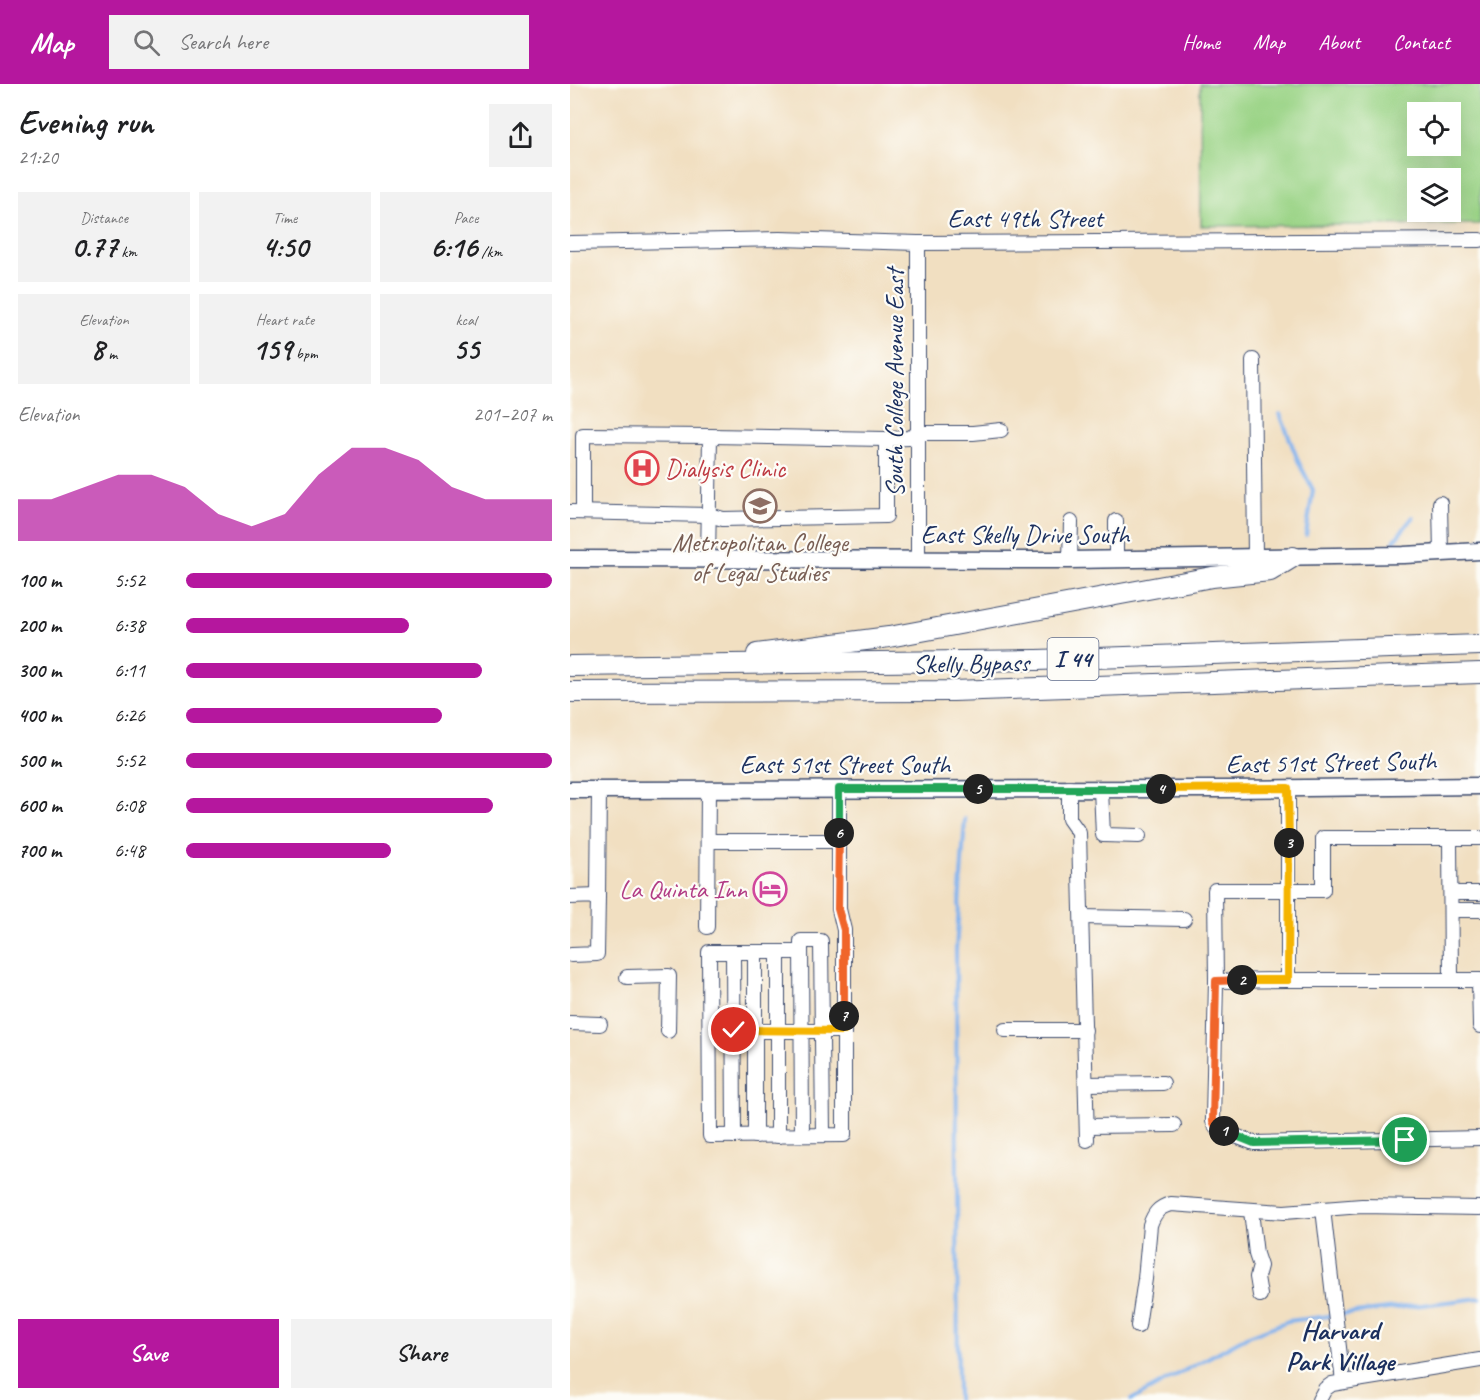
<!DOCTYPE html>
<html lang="en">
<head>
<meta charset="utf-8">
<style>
	body { margin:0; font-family:Caveat,sans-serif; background:#f2f2f2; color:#202124; height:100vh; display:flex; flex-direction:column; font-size:22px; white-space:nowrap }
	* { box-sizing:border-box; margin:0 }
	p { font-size:20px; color:#757577 }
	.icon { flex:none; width:33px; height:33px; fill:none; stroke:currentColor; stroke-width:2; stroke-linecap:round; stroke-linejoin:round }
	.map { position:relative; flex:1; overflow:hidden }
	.details { display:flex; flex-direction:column; background:#fff; width:570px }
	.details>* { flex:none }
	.tools { position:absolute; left:837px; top:18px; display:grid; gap:12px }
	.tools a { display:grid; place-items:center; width:54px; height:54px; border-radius:0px; background:#fff; box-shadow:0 6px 24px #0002; font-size:30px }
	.pin { position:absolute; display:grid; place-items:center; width:51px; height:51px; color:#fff; margin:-26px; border:3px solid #fff; border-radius:50%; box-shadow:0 2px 6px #0007 }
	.km { position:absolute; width:30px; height:30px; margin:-15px; border-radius:50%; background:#222; color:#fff; font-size:16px; line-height:30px; text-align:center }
	.round { display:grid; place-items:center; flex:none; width:63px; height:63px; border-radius:0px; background:#f2f2f2 }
	.overview { display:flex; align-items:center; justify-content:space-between; height:102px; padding:0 18px }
	h1 { font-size:33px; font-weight:700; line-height:45px }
	.stats { display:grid; grid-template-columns:repeat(3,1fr); gap:9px; height:102px; padding:6px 18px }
	.stats div { display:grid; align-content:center; border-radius:0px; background:#f2f2f2; text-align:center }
	.stats b { font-size:30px; font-weight:700 }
	.stats small { font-size:16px; font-weight:400 }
	.stats p { font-size:16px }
	.chart { height:168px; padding:12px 18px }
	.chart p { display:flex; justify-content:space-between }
	.chart svg { width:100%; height:108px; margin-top:6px; fill:#b5179e; opacity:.7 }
	.action { display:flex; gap:12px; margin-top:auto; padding:12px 18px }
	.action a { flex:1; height:69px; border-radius:0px; background:#b5179e; color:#fff; font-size:24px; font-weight:700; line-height:69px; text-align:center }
	.action a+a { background:#f2f2f2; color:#202124 }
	ul { padding:0 18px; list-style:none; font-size:20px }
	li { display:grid; grid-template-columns:96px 72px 1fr; align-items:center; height:45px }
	li i { height:15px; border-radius:8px; background:#b5179e }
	header { display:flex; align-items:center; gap:36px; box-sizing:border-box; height:84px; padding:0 30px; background:#b5179e; color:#fff }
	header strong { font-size:28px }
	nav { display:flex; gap:33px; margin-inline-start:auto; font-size:21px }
	.search { width:420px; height:54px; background:#f2f2f2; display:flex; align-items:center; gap:15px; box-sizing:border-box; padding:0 21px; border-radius:0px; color:#757577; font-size:22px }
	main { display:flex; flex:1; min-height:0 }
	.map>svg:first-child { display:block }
</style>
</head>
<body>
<header>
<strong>Map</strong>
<div class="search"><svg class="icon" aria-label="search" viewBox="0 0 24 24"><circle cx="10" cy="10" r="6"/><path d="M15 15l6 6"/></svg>Search here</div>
<nav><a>Home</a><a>Map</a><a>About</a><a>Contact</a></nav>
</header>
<main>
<section class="details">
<div class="overview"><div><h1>Evening run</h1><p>21:20</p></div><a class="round"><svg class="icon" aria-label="share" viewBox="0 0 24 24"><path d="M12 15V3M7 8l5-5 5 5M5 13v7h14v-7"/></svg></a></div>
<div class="stats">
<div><p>Distance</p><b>0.77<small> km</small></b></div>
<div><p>Time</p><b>4:50</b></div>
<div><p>Pace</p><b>6:16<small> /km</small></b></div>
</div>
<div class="stats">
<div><p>Elevation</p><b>8<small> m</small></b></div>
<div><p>Heart rate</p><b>159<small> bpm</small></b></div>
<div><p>kcal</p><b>55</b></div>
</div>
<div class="chart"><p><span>Elevation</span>201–207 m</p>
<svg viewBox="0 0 160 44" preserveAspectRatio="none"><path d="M0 44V27L10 27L20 22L30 17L40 17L50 22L60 33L70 38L80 33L90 17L100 6L110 6L120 11L130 22L140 27L150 27L160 27V44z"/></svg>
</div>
<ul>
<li><b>100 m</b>5:52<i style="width:100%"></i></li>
<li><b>200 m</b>6:38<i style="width:61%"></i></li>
<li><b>300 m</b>6:11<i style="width:81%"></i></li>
<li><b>400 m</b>6:26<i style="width:70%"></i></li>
<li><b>500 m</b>5:52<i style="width:100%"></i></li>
<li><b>600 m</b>6:08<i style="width:84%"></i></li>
<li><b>700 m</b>6:48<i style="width:56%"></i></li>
</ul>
<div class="action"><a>Save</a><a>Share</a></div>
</section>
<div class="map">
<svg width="910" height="1316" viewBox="0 0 910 1316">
	<rect width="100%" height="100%" fill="#fdfcf7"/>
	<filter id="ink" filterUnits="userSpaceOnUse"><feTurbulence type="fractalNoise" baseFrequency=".0167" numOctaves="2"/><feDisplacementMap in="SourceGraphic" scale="12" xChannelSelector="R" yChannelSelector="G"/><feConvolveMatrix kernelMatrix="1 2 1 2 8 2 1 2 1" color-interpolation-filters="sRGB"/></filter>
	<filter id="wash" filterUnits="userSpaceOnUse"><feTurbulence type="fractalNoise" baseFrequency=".008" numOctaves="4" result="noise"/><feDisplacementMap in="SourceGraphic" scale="24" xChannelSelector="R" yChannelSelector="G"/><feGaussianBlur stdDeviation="1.35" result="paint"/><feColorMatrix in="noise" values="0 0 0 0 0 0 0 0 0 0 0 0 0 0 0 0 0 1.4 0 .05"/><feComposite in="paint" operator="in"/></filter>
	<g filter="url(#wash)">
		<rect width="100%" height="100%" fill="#f1dfc1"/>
		<path fill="#9bd487" stroke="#5b8272" stroke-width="1.5" fill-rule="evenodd" d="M630,0H910V140L631,142ZM848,28H880V62H848ZM848,94H880V128H848Z"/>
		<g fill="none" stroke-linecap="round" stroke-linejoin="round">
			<g stroke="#82b3ee" stroke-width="4">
				<path d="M710,330L729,379L743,406L736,451"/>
				<path d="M824,457L843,433"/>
				<path d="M388,1316L386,866L395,735"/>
				<path d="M561,1316L676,1253L718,1237L910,1214"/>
			</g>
		</g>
	</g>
	<g filter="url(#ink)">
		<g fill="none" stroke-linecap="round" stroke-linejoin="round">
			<defs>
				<g id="minor">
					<path d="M0,159L210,155L348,159L910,156"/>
					<path d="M683,276L685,473"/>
					<path d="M140,352L316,355"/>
					<path d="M870,419L871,470"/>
					<path d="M0,428L139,431L153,435L316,432V355L339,354L349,349H403L431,346"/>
					<path d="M13,428V351L140,352L138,476"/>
					<path d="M546,437V475"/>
					<path d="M348,476V159"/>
					<path d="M500,476L501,438"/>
					<path d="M499,704V735L509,749L517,1056"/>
					<path d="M718,704V896L646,897L643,1037L647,1045L684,1059L910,1054"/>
					<path d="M531,705L533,751L569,752"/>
					<path d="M880,754L881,896"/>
					<path d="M138,757H269"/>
					<path d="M881,809H910"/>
					<path d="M28,812L29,706"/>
					<path d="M0,813L28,812L27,870L1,871"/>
					<path d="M881,826H910"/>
					<path d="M512,833L614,835"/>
					<path d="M137,843L138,705"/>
					<path d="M163,868L164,1052"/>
					<path d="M185,868V1052"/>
					<path d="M208,868V1052"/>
					<path d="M231,868H139L140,1052L274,1051V846L269,825V705"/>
					<path d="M57,893L99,892L98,947"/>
					<path d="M718,896H910"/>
					<path d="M909,896L910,942"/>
					<path d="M646,897L645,806H753V754H910"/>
					<path d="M0,939L30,940"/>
					<path d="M435,946H515"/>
					<path d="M140,947H274"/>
					<path d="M516,1000L593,999"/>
					<path d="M517,1042L604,1041"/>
					<path d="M232,1051L231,857H251L253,1051"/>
					<path d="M753,1125L773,1298"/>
					<path d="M681,1127L686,1170L690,1182L687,1193L690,1211"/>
					<path d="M568,1242L575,1195L580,1141C584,1130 588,1123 601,1120L714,1128L792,1122L910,1124"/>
					<path d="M749,1316L755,1305L762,1300L910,1276"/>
				</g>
				<g id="major">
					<path d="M0,475L500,476L834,471L910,467"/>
					<path d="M0,706L658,705L910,702"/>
				</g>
				<g id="highway">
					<path d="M187,570L319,553L642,493L700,487L723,473"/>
					<path d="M0,582L467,576L910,561"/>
					<path d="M0,608L383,607L910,589"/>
				</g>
			</defs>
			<use href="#minor" stroke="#3b496d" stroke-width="16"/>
			<use href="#major" stroke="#3b496d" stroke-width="19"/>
			<use href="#highway" stroke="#3b496d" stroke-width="22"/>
			<use href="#minor" stroke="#fff" stroke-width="14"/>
			<use href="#major" stroke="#fff" stroke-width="16"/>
			<use href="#highway" stroke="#fff" stroke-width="20"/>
		</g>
	</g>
	<g fill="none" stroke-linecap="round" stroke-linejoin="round" filter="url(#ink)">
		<defs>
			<path id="split-1" d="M654,1047L684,1059L835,1056"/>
			<path id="split-2" d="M654,1047L647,1045L643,1037L646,897L672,896"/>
			<path id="split-3" d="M672,896H718L719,759"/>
			<path id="split-4" d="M591,705L718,704L719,759"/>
			<path id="split-5" d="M408,705H591"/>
			<path id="split-6" d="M269,749V705H408"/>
			<path id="split-7" d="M269,749L268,825L274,846V932"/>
			<path id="split-8" d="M164,946L274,947V932"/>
		</defs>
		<use href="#split-1" stroke="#fff" stroke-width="12"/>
		<use href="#split-2" stroke="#fff" stroke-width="12"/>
		<use href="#split-3" stroke="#fff" stroke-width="12"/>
		<use href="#split-4" stroke="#fff" stroke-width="12"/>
		<use href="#split-5" stroke="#fff" stroke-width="12"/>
		<use href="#split-6" stroke="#fff" stroke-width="12"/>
		<use href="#split-7" stroke="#fff" stroke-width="12"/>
		<use href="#split-8" stroke="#fff" stroke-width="12"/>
		<use href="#split-1" stroke="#22a559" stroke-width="8"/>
		<use href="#split-2" stroke="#f0652b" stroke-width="8"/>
		<use href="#split-3" stroke="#f5b400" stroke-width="8"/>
		<use href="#split-4" stroke="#f5b400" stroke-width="8"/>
		<use href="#split-5" stroke="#22a559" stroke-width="8"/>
		<use href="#split-6" stroke="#22a559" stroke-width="8"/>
		<use href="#split-7" stroke="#f0652b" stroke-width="8"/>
		<use href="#split-8" stroke="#f5b400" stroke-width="8"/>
	</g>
	<defs>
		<symbol id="hospital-ring" viewBox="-11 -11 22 22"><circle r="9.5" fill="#fdfcf7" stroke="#e0444e" stroke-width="1.5"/><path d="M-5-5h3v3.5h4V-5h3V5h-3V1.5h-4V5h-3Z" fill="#e0444e"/></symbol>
		<symbol id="school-ring" viewBox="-11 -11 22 22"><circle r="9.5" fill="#fdfcf7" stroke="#8d6e63" stroke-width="1.5"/><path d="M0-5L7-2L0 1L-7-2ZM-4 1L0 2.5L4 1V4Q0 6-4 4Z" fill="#8d6e63"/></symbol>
		<symbol id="hotel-ring" viewBox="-11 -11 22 22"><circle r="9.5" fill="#fdfcf7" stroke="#d1479c" stroke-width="1.5"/><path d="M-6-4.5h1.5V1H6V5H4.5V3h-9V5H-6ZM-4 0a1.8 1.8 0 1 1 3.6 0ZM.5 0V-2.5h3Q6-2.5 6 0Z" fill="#d1479c"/></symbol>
	</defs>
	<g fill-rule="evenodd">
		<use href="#hospital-ring" x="53" y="365" width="38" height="38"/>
		<use href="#school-ring" x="171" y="403" width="38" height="38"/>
		<use href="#hotel-ring" x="181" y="786" width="38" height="38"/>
	</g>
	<g text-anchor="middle" stroke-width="4.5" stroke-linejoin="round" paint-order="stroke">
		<rect fill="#fdfcf7" stroke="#5f6c8c" stroke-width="1.5" x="477.5" y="554" width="51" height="42" rx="4.5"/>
		<g font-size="24" font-weight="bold" fill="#1b2f5e">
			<text x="503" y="583">I 44</text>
		</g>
		<g font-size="26" fill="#1b2f5e" stroke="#fdfcf7">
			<text x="455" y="143">East 49th Street</text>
			<text transform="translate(324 299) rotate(-90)" y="9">South College Avenue East</text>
			<text x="455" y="459">East Skelly Drive South</text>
			<text transform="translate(401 579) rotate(-1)" y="9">Skelly Bypass</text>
			<text transform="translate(761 678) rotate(-1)" y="9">East 51st Street South</text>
			<text x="275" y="689">East 51st Street South</text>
		</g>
		<g font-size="26" fill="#be3a42" stroke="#fdfcf7" text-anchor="start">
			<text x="95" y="393">Dialysis Clinic</text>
		</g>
		<g font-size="26" fill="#785e54" stroke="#fdfcf7">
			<text x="190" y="467">Metropolitan College<tspan x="190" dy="30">of Legal Studies</tspan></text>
		</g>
		<g font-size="26" fill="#b23c85" stroke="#fdfcf7" text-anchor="end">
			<text x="177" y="814">La Quinta Inn</text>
		</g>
		<g font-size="27" font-weight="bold" fill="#1b2f5e" stroke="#fdfcf7">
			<text x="770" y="1255">Harvard<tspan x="770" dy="31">Park Village</tspan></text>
		</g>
	</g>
</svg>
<div class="tools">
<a><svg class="icon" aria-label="locate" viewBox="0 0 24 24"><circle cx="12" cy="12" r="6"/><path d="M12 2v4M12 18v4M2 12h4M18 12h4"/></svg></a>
<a><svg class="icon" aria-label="layers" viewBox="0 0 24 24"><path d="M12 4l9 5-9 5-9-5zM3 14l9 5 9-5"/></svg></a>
</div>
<div class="pin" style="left:835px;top:1056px;background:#1e9e55"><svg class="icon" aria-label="arrive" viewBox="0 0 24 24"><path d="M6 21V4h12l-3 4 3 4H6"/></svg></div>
<div class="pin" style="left:164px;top:946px;background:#d93025"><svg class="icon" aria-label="check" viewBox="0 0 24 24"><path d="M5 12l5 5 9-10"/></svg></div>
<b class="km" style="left:654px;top:1047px">1</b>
<b class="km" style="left:672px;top:896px">2</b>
<b class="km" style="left:719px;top:759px">3</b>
<b class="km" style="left:591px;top:705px">4</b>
<b class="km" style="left:408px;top:705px">5</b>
<b class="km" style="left:269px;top:749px">6</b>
<b class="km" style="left:274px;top:932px">7</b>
</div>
</main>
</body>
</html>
